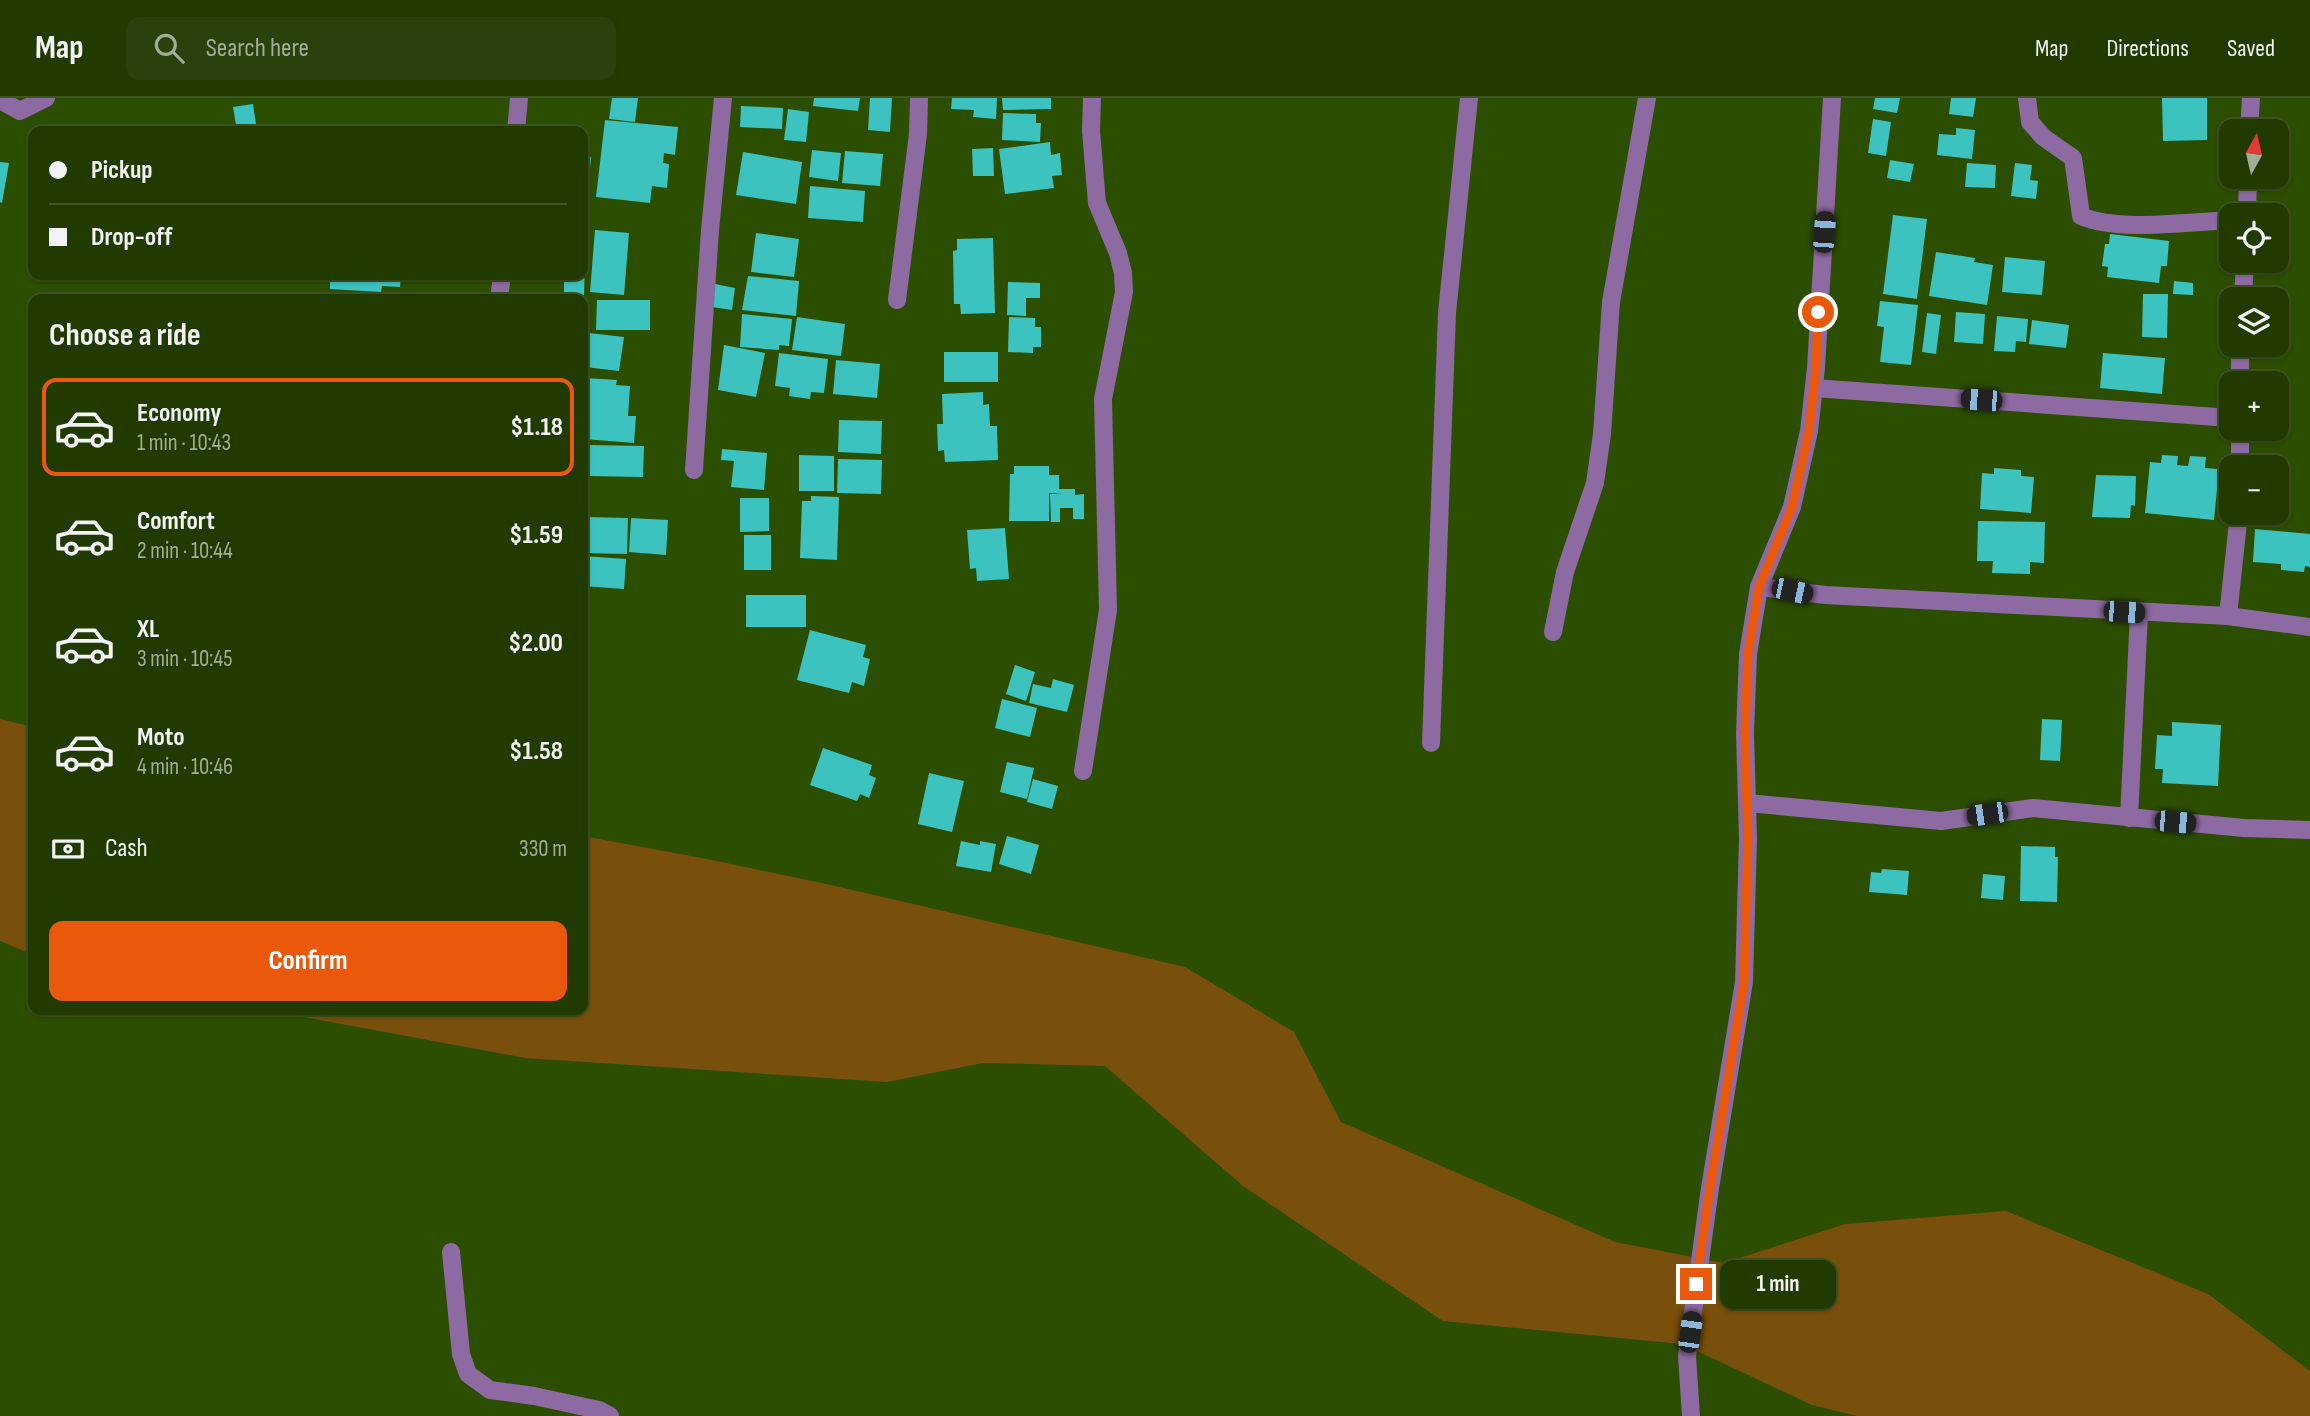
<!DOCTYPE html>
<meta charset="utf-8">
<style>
:root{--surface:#213a00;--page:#29410a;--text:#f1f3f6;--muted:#a2ad99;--line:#3e5422;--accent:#ea580c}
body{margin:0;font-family:"Sofia Sans Condensed",sans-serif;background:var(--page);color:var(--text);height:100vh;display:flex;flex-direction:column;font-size:26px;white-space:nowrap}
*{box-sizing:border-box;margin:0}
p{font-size:23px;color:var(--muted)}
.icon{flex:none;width:38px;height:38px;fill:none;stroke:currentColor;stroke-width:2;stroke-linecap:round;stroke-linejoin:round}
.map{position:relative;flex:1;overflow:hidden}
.sheet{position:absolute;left:28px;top:196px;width:560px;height:721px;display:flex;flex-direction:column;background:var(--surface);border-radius:14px;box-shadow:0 2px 5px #0004,0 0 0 2px var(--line)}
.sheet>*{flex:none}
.top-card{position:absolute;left:28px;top:28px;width:560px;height:154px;border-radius:14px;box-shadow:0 2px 5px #0004,0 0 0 2px var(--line);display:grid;align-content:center;height:154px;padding:0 21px;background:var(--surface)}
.needle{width:46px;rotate:8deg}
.tools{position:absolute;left:2219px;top:21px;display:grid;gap:14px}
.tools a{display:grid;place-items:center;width:70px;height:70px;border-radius:14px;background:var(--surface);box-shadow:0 2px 5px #0004,0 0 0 2px var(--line);font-size:35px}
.end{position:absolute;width:32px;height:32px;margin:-16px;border:9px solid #ea580c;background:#fff;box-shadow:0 0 0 4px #fff}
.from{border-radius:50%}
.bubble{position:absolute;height:49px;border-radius:14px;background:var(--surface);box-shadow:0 2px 5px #0004,0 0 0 2px var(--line);font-size:23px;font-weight:700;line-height:49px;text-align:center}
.car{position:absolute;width:21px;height:42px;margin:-21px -10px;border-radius:9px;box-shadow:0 0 5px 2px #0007;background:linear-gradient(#222 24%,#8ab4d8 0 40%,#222 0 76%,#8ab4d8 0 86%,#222 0)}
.top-card b{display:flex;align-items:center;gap:24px;height:66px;font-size:26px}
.top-card b+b{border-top:2px solid var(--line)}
.top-card i{width:18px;height:18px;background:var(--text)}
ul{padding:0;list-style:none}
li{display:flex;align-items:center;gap:21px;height:98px;margin:0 14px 10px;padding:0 7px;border:4px solid transparent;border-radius:14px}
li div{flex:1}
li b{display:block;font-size:26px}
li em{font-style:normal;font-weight:700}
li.active{border-color:var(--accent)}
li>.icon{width:63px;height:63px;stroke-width:1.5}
h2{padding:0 21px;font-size:32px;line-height:84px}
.pay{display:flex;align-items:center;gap:18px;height:77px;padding:0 21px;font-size:26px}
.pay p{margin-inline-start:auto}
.cta{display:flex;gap:14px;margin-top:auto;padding:14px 21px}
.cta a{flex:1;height:80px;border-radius:14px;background:var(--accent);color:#fff;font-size:28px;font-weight:700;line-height:80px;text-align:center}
header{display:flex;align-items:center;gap:42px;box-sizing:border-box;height:98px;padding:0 35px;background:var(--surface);border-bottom:2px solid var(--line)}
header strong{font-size:33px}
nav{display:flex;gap:38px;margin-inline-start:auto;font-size:24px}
.search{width:490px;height:63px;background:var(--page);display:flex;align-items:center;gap:18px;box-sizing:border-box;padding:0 24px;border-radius:14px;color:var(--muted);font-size:26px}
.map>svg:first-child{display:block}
.green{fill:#784f0b}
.building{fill:#3cc3bf}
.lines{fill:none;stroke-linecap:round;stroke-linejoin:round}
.minor{stroke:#8d6aa1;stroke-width:18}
.route{stroke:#ea580c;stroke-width:9}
</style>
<header>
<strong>Map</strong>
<div class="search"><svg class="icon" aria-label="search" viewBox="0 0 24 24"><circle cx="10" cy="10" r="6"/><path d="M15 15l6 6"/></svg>Search here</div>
<nav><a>Map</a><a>Directions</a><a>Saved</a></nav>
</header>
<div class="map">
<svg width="2310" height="1318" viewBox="0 0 2310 1318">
<rect width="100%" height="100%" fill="#2c4e00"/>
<!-- green -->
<g class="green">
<path d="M0 621 33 629V857L0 843Z"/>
<path d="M583 738 707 761 831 787 1185 869 1294 934 1341 1024 1615 1144 1724 1165 1845 1126 2006 1113 2208 1196 2310 1273V1318H1857L1812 1307 1682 1246 1443 1223 1243 1088 1105 968 983 965 887 984 525 960 266 912H583Z"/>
</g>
<!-- building -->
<g class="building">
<path d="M612 0H638L635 24 609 21Z"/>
<path d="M814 0H860L858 13 813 8Z"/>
<path d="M870 0H892L890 34 868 32Z"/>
<path d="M952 0H997L996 21 973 19 974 12 951 11Z"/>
<path d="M1002 0H1051V11L1003 12Z"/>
<path d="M1875 0H1900L1897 15 1873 11Z"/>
<path d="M1951 0H1976L1973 19 1949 16Z"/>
<path d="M2162 0H2207V42L2163 43Z"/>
<path d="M253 6 257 33H237L233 9Z"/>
<path d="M741 8 783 10 782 31 740 29Z"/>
<path d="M788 11 809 14 806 44 784 42Z"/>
<path d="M1003 15 1036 16V25H1041L1040 44 1002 42Z"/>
<path d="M1873 21 1891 24 1886 58 1868 55Z"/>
<path d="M605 22 678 29 675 57 664 55 663 65 669 66 667 90 652 88 650 105 596 99Z"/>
<path d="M1956 30 1975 32 1972 61 1937 57 1939 36 1956 37Z"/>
<path d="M1050 44 1051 57 1060 55 1062 77 1052 78 1054 90 1005 96 999 51Z"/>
<path d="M993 50 994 78H973L972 51Z"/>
<path d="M812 52 841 55 838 83 809 79Z"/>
<path d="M845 53 883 56 880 88 842 85Z"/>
<path d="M743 54 802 64 796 106 736 97Z"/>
<path d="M583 59H591L585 128H583Z"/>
<path d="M1890 62 1914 66 1910 84 1887 80Z"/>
<path d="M0 64 9 65 2 105 0 104Z"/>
<path d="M1967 65 1996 67 1995 90 1965 89Z"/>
<path d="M2015 65 2032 67 2030 82 2038 83 2036 101 2011 98Z"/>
<path d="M810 88 865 93 863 124 808 120Z"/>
<path d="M1893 117 1927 121 1917 201 1883 196Z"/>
<path d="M583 131 586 132 584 197 564 196V177H583Z"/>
<path d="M595 132 629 135 624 197 590 194Z"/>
<path d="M756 135 799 141 794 179 751 174Z"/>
<path d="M2110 136 2169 143 2167 168H2161L2159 185 2107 179 2108 169 2102 168 2105 146H2109Z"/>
<path d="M993 140 995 215 961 216 960 206H954L953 153 957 152V141Z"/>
<path d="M1936 154 1975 160 1974 164 1993 167 1987 207 1929 198Z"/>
<path d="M2005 159 2045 163 2042 197 2002 194Z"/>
<path d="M330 177H401L400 189 382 188 381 194 330 191Z"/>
<path d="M748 178 799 183 796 218 742 212Z"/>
<path d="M2174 183 2193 185V197L2173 196Z"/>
<path d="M1008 184 1040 185V200H1026V218L1007 217Z"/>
<path d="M715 186 735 190 732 212 712 209Z"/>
<path d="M2143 196H2168L2167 240 2142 239Z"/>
<path d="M597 202H650V232H596Z"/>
<path d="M1880 203 1918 207 1911 267 1880 264 1884 229 1877 228Z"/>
<path d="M1956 214 1985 216 1983 246 1954 244Z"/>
<path d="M1927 215 1941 217 1936 256 1922 254Z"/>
<path d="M742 216 792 221 789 248 779 247V252L740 249Z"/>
<path d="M1997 218 2028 221 2026 244 2016 243 2015 254 1994 253Z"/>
<path d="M797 219 845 226 841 258 792 252Z"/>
<path d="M1009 219 1035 220V229H1041V249H1033V255L1008 254Z"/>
<path d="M2032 222 2069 227 2066 250 2029 246Z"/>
<path d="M589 235 624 239 619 273 585 269Z"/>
<path d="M724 247 765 255 756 299 718 292Z"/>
<rect x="944" y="254" width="54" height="30"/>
<path d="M779 255 828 261 824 295 811 294 810 301 789 298 790 290 775 288Z"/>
<path d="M2103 255 2165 260 2162 296 2100 290Z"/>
<path d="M836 262 880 266 877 300 833 296Z"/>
<path d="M585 280 617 282 616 287 630 288 628 318H636L634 345 584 341 587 298H584Z"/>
<path d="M983 294V307L989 306 990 328H997L998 362 945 364 944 352 938 353 937 326H943L942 296Z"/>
<path d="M839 322 882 323 881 356 838 354Z"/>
<path d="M588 347 644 348 643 379 588 378Z"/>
<path d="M722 351 767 355 764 392 731 389 734 363 721 362Z"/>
<path d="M799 357 834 358V393H799Z"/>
<path d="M2162 357 2178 358 2177 367 2188 368 2190 358 2206 359 2205 370 2219 371 2214 422 2145 415 2150 364 2161 365Z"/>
<path d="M838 361 882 362 881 396 837 395Z"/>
<path d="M1014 368H1049V377H1059V391H1075V397L1084 396V421H1073V410H1060V424H1051L1050 396 1063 395H1049V423H1009L1010 376H1014Z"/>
<path d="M1994 370 2021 372V378L2034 379 2031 415 1980 411 1982 375 1994 376Z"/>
<path d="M2096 377 2136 378 2135 408 2131 407 2130 420 2092 419Z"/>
<path d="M811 398 839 399 837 462 800 460 802 403H811Z"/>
<path d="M740 400H769V433L740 434Z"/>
<path d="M585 419 628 420 627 456 584 455Z"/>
<path d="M631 420 668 422 666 457 629 454Z"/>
<path d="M1978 423 2045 424 2044 465 2030 464V476L1992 475 1993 463H1977Z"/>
<path d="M1005 430 1009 481 977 483 976 470 970 471 967 432Z"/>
<path d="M2255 431 2310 436V469L2305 468 2304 474 2281 472V466L2253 464Z"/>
<rect x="744" y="437" width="27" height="35"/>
<path d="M583 458 626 461 624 491 583 488Z"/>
<rect x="746" y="497" width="60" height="32"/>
<path d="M810 532 866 547 863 559 870 561 864 588 852 584 849 595 797 582Z"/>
<path d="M1015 567 1035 574 1026 603 1006 596Z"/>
<path d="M1053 581 1074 587 1067 614 1029 605 1033 586 1051 590Z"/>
<path d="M1002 601 1037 610 1030 639 995 630Z"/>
<path d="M2042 621 2062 622 2060 663 2040 662Z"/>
<path d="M2172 624 2221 627 2218 688 2162 685 2163 671H2155L2157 637 2172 638Z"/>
<path d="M823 650 872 667 869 677 876 680 869 700 860 696 857 703 810 687Z"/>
<path d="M1007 664 1034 670 1027 701 1000 694Z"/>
<path d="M929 675 964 683 952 734 918 726Z"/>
<path d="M1033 681 1058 688 1052 711 1027 704Z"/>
<path d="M1007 738 1039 747 1031 776 999 766Z"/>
<path d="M961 743 980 747V743L996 746 991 774 956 768Z"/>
<path d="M2021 748 2055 749V759H2058L2057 804 2020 803Z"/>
<path d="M1882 771 1909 773 1907 797 1869 794 1871 774 1881 775Z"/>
<path d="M1983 776 2005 778 2003 802 1981 800Z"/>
</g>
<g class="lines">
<!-- minor -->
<g class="minor">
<path d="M2027 0 2030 24 2043 39 2073 60 2081 118C2117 134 2190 124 2231 122"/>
<path d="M0 2 20 13 46 0"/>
<path d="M516 33 519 0"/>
<path d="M2249 33 2251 0"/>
<path d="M2247 117 2248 79"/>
<path d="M499 201 502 177"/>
<path d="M2243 201 2245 163"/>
<path d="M897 202 918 36 919 0"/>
<path d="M2240 285V247"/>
<path d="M1814 290 2231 320"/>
<path d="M2240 369V331"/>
<path d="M694 372 710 132 723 0"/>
<path d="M1759 489 1826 497 2228 518 2239 415"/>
<path d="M2228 518 2310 529"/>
<path d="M1553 534 1565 474 1595 385 1602 336 1611 204 1647 0"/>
<path d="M1431 645 1447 215 1469 0"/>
<path d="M1083 673 1108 512 1103 301 1124 194 1123 175 1118 155 1097 105 1091 33 1092 0"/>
<path d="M1747 705 1941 723 2033 710 2244 730 2310 732"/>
<path d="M2129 720 2139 515"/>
<path d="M451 1154 461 1256 468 1276 490 1292 534 1298 599 1312 610 1318"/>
<path d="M1691 1318 1687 1258 1710 1090 1744 884 1748 741 1745 635 1748 556 1759 489 1792 409 1809 333 1816 270 1832 0"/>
</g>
</g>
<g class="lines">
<!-- route -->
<path class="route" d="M1696 1186 1710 1090 1744 884 1748 741 1745 635 1748 556 1759 489 1792 409 1809 333 1816 270 1818 214"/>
</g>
</svg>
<div class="tools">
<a><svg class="needle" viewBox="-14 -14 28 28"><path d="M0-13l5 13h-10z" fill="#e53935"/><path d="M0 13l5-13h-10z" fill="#a2ad99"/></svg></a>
<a><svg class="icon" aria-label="locate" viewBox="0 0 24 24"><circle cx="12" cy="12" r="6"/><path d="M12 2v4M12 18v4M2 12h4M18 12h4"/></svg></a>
<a><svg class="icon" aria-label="layers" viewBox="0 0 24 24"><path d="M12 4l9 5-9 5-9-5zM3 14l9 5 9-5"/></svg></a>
<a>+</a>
<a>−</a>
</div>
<i class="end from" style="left:1818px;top:214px"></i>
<i class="end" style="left:1696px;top:1186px"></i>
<div class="bubble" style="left:1720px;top:1162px;width:116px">1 min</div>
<i class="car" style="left:1824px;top:134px;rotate:4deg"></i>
<i class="car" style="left:1981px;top:302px;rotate:274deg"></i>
<i class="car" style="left:1792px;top:493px;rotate:102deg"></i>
<i class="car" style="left:2124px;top:514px;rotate:94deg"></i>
<i class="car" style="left:1987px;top:716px;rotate:262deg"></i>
<i class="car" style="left:2175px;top:724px;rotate:95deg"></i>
<i class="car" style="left:1690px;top:1234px;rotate:8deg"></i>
<div class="top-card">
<b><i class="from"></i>Pickup</b>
<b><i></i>Drop-off</b>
</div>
<section class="sheet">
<h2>Choose a ride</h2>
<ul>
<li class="active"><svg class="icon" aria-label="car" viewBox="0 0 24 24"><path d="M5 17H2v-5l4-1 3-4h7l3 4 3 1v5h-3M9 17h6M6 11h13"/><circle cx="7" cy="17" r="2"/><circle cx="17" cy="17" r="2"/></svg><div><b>Economy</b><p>1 min · 10:43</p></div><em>$1.18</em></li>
<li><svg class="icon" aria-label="car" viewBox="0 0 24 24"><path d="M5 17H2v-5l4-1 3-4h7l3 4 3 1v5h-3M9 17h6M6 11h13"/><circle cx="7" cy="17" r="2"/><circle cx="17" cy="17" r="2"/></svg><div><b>Comfort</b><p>2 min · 10:44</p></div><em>$1.59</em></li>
<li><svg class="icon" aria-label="car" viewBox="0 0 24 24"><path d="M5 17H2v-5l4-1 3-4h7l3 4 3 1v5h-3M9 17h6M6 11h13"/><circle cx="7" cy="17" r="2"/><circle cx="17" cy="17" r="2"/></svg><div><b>XL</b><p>3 min · 10:45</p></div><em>$2.00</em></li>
<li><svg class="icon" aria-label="car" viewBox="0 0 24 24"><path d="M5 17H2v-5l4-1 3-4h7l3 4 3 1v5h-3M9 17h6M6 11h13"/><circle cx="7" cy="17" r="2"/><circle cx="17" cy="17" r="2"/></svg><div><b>Moto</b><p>4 min · 10:46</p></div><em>$1.58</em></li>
</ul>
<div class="pay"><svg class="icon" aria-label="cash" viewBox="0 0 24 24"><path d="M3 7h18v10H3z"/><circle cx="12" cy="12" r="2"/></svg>Cash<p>330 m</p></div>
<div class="cta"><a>Confirm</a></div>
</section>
</div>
